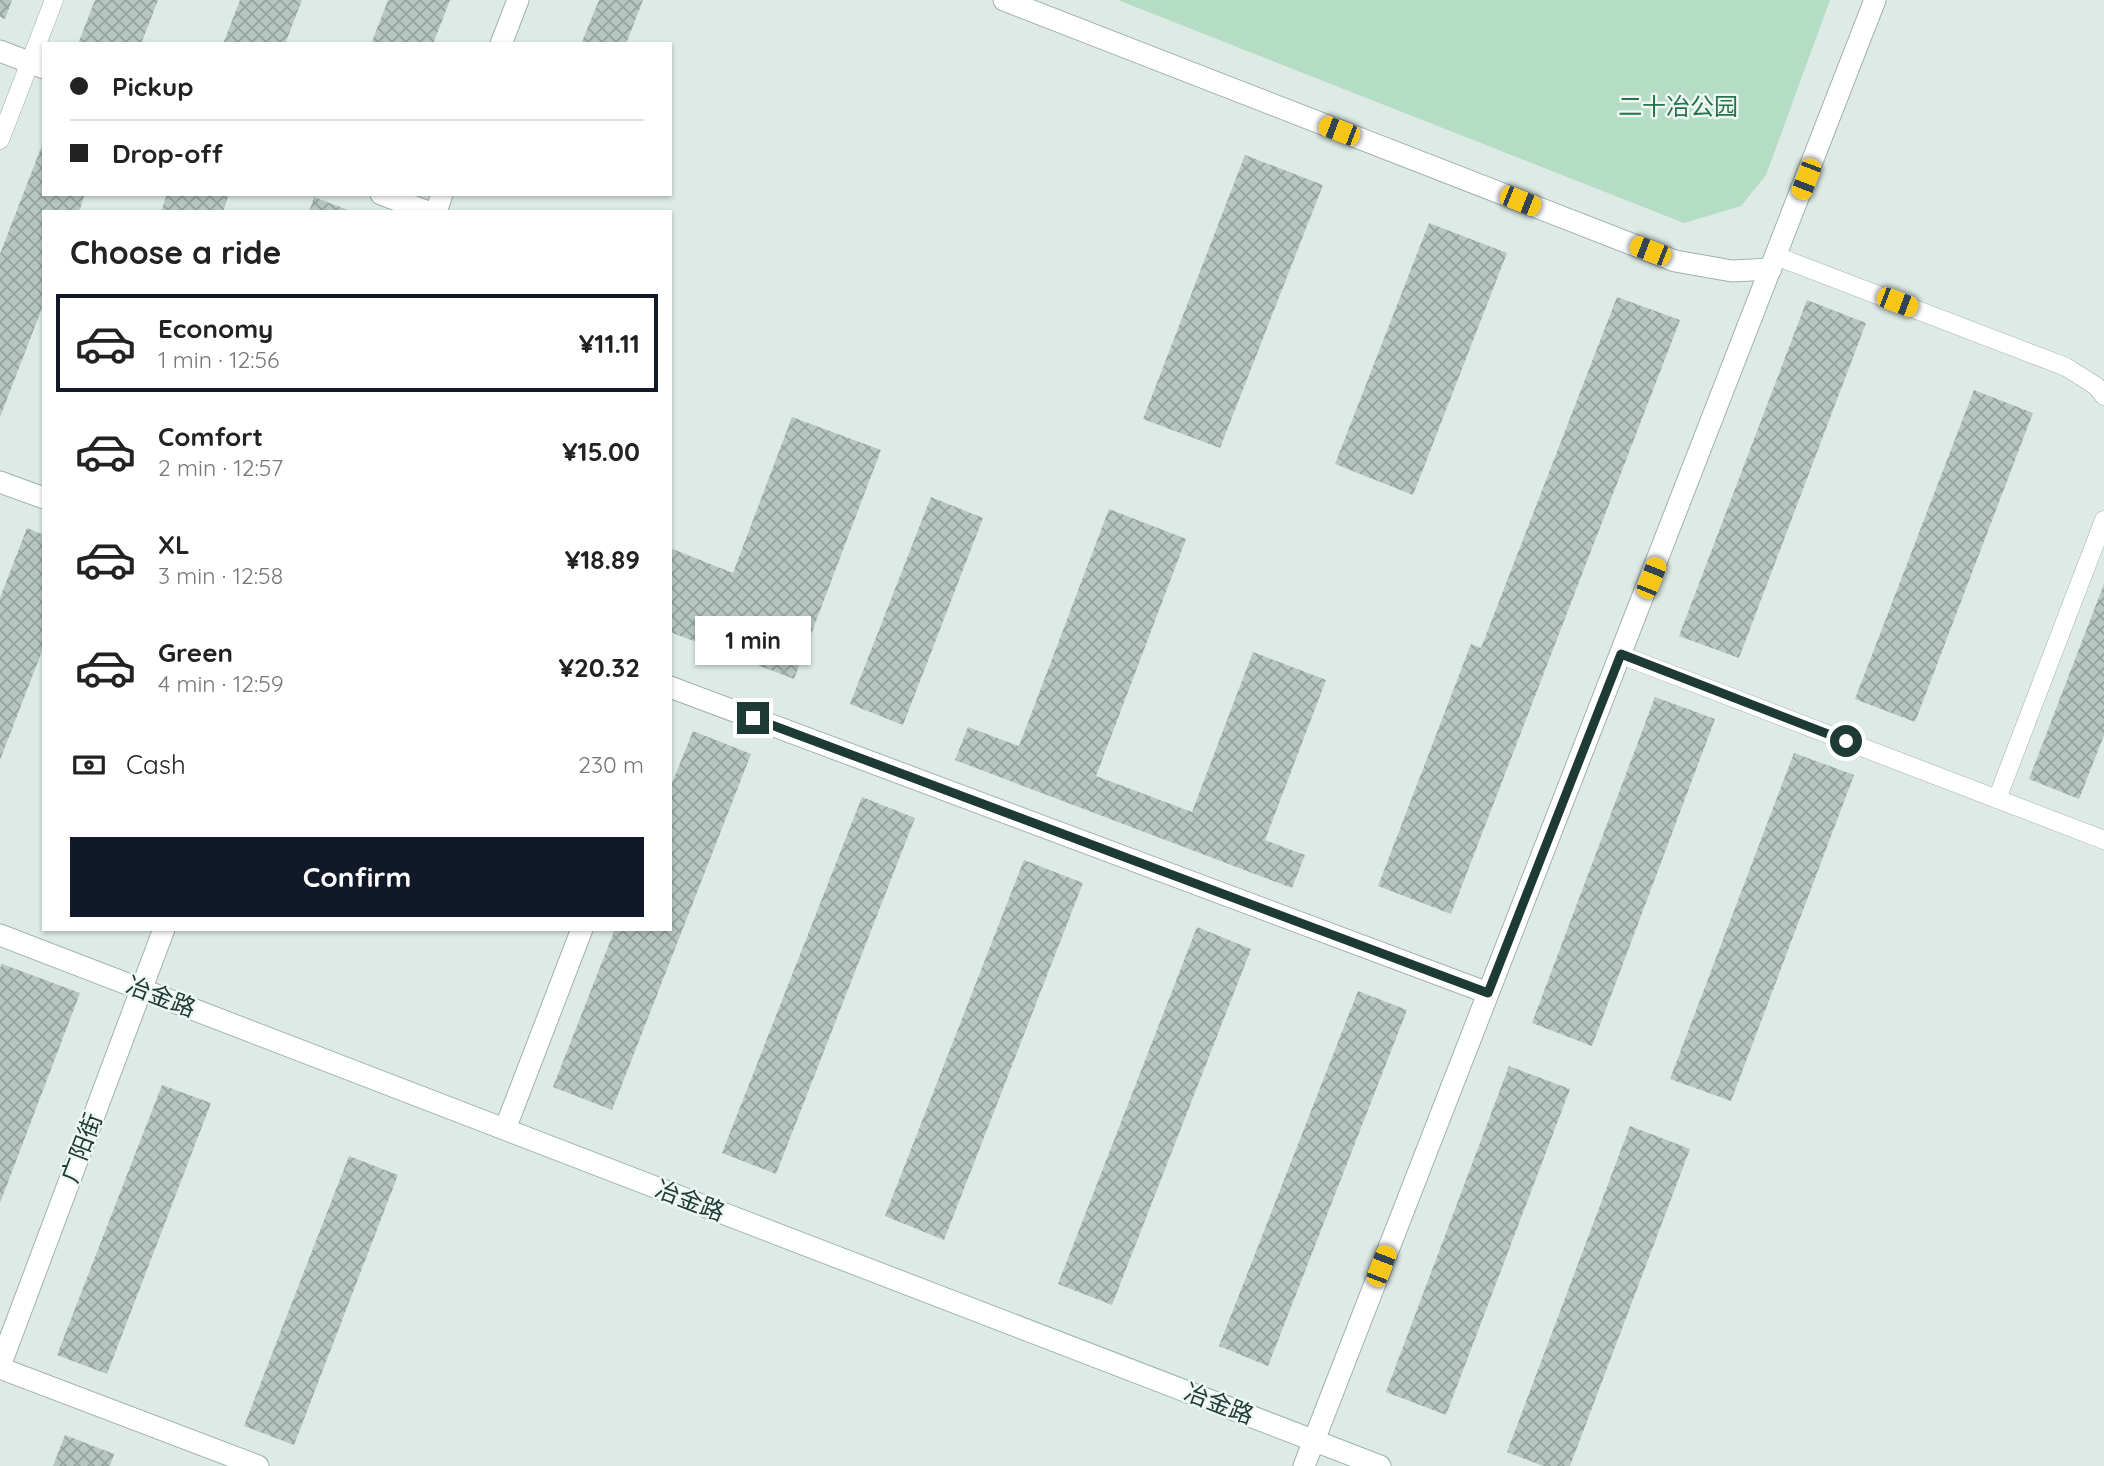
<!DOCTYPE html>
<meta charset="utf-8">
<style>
:root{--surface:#fff;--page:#f6f6f6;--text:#222;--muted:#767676;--line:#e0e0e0;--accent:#111827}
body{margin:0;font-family:Quicksand,"Noto Sans SC",sans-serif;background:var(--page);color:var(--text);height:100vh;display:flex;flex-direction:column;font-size:26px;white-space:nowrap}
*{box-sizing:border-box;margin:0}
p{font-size:23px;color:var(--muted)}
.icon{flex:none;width:38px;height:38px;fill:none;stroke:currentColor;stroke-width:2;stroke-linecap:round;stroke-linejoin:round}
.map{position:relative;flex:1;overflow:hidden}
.panel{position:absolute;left:42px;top:210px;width:630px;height:721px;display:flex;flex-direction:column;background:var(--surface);border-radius:0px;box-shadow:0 2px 5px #0004}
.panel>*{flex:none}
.hud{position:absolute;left:42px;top:42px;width:630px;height:154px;border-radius:0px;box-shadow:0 2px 5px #0004;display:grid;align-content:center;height:154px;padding:0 28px;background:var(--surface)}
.end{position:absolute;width:32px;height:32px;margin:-16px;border:9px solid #1e3a35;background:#fff;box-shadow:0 0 0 4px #fff}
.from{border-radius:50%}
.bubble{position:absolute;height:49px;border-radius:0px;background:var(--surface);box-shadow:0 2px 5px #0004;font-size:23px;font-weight:800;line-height:49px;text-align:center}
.car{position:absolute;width:21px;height:42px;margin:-21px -10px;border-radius:9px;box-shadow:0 0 5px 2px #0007;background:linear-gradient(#f5c518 24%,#345 0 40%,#f5c518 0 76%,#345 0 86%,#f5c518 0)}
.hud b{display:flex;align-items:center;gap:24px;height:66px;font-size:26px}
.hud b+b{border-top:2px solid var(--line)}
.hud i{width:18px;height:18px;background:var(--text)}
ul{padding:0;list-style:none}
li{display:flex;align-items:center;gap:21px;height:98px;margin:0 14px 10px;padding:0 14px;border:4px solid transparent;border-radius:0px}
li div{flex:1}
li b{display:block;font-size:26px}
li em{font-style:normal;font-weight:800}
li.selected{border-color:var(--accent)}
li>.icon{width:63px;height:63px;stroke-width:1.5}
h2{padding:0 28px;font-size:32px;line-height:84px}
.pay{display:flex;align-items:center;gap:18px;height:77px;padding:0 28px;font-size:26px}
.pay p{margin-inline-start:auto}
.button{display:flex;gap:14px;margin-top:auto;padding:14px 28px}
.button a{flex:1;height:80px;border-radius:0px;background:var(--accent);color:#fff;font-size:28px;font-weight:800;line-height:80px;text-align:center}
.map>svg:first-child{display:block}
.green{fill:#b5dcc4}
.building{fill:url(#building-cross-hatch)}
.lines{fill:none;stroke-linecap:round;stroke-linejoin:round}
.lane-casing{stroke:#a0b2ad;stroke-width:19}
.street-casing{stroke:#a0b2ad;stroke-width:23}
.secondary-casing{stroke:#9cb6af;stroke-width:23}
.lane{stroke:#fff;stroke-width:18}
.street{stroke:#fff;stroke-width:21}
.secondary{stroke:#fff;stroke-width:21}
.route{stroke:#1e3a35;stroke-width:9}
.labels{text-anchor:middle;stroke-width:5;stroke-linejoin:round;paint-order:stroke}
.park-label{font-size:24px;fill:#28724c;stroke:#eef7f3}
.street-label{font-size:24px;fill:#1e3a35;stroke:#eef7f3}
</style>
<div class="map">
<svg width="2104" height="1466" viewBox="0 0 2104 1466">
<defs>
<pattern id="building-cross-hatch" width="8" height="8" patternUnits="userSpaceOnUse" patternTransform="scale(1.75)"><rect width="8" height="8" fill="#b6c7c2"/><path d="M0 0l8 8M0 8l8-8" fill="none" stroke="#93a39e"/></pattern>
</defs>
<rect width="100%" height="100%" fill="#ddeae6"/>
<!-- green -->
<path class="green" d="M1118 0H1830L1766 175 1741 206 1684 223Z"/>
<!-- building -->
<g class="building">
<path d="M0 0H12L5 19 0 17Z"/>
<path d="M95 0H158L141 44H78Z"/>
<path d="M240 0H302L285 44H223Z"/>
<path d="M388 0H450L433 44H371Z"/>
<path d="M599 0H643L626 44H581Z"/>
<path d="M44 140V194H85L79 212H44V303L0 417V254Z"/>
<path d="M1245 155 1323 185 1220 448 1143 419Z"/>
<path d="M167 194H229L223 212H161Z"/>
<path d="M314 197 353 212H309Z"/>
<path d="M1429 223 1507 253 1413 495 1335 464Z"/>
<path d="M1617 297 1680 320 1451 914 1378 886 1471 644 1481 648Z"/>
<path d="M1807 300 1866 323 1739 658 1679 636Z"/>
<path d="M1974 390 2033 413 1915 722 1855 699Z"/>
<path d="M792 417 881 450 794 679 670 632V548L733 573Z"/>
<path d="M931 497 983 518 903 725 850 704Z"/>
<path d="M1109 509 1186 539 1096 776 1192 812 1253 652 1326 680 1265 840 1305 855 1292 888 955 760 968 727 1019 746Z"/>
<path d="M27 528 44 535V646L0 760V598Z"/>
<path d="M2104 584V735L2079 799 2029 779Z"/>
<path d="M1655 697 1715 719 1592 1046 1532 1023Z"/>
<path d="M693 731 751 754 612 1110 553 1087 615 929H670V788Z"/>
<path d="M1794 753 1854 775 1731 1101 1670 1079Z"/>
<path d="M862 797 915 818 776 1174 722 1153Z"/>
<path d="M1024 860 1083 883 944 1240 885 1216Z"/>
<path d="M1197 927 1251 949 1112 1305 1058 1284Z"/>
<path d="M2 964 80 993 0 1203V968Z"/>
<path d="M1358 991 1407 1010 1268 1366 1219 1346Z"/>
<path d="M1509 1066 1570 1089 1446 1415 1386 1392Z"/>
<path d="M162 1085 211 1103 107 1374 57 1355Z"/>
<path d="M1630 1126 1690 1149 1570 1466H1543L1507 1452Z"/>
<path d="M349 1156 398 1175 294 1445 244 1426Z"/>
<path d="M65 1435 114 1454 110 1466H53Z"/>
</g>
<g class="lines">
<defs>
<g id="lane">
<path d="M0 140 54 0"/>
<path d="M1776 256 2066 367 2096 386 2104 396"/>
<path d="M1621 655 2104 840"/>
<path d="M1997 799 2104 520"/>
</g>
<g id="street">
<path d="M1004 0 1675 261 1732 271 1771 269"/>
<path d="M501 44 518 0"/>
<path d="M0 51 44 68"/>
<path d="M381 194 428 212"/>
<path d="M436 212 442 194"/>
<path d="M0 482 44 498"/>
<path d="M670 687 1488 993"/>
<path d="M505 1129 582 929"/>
<path d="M0 1366 164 929"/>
<path d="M0 1368 258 1466"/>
<path d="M1304 1466 1875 0"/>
</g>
<path id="secondary" d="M0 935 1380 1466"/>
</defs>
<!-- lane casing -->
<use href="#lane" class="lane-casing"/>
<!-- street casing -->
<use href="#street" class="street-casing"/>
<!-- secondary casing -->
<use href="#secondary" class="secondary-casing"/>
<!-- lane -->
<use href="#lane" class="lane"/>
<!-- street -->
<use href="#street" class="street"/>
<!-- secondary -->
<use href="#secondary" class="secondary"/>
</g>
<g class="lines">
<!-- route -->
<path class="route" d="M753 718 1488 993 1621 654 1846 741"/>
</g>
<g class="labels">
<!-- park labels -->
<g class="park-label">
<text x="1678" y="115">二十冶公园</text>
</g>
<!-- street labels -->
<g class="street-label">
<text transform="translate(161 997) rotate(21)" y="8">冶金路</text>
<text transform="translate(82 1148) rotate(-69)" y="8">广阳街</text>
<text transform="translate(690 1201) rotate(21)" y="8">冶金路</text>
<text transform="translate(1219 1404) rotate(21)" y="8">冶金路</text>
</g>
</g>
</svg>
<i class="end from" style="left:1846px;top:741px"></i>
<i class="end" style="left:753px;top:718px"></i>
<div class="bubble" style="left:695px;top:616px;width:116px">1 min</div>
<i class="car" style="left:1339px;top:131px;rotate:291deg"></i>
<i class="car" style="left:1806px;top:179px;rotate:201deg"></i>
<i class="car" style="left:1520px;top:201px;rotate:112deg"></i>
<i class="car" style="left:1650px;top:251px;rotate:291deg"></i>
<i class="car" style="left:1897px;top:302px;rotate:111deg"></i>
<i class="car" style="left:1651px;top:578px;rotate:22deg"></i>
<i class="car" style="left:1381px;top:1266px;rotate:21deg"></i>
<div class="hud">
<b><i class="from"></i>Pickup</b>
<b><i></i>Drop-off</b>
</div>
<section class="panel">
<h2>Choose a ride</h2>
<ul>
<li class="selected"><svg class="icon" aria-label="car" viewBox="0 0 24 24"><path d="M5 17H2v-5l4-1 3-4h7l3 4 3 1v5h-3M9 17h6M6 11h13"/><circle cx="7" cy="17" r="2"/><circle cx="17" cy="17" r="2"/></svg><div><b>Economy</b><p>1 min · 12:56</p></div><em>¥11.11</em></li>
<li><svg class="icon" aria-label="car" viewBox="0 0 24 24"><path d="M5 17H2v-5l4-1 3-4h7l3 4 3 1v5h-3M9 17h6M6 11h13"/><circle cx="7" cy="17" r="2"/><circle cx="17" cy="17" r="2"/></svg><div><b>Comfort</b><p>2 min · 12:57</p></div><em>¥15.00</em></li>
<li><svg class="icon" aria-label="car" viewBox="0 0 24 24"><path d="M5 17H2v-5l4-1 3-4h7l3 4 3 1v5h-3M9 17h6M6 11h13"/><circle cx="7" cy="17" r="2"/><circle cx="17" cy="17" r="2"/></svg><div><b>XL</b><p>3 min · 12:58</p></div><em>¥18.89</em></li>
<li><svg class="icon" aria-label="car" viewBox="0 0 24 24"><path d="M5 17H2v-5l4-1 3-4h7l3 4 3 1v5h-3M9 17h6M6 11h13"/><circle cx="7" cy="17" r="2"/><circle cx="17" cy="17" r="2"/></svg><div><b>Green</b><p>4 min · 12:59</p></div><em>¥20.32</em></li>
</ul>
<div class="pay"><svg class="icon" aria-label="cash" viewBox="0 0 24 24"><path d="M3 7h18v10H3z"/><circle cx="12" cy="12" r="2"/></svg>Cash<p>230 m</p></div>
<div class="button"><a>Confirm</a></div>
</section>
</div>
